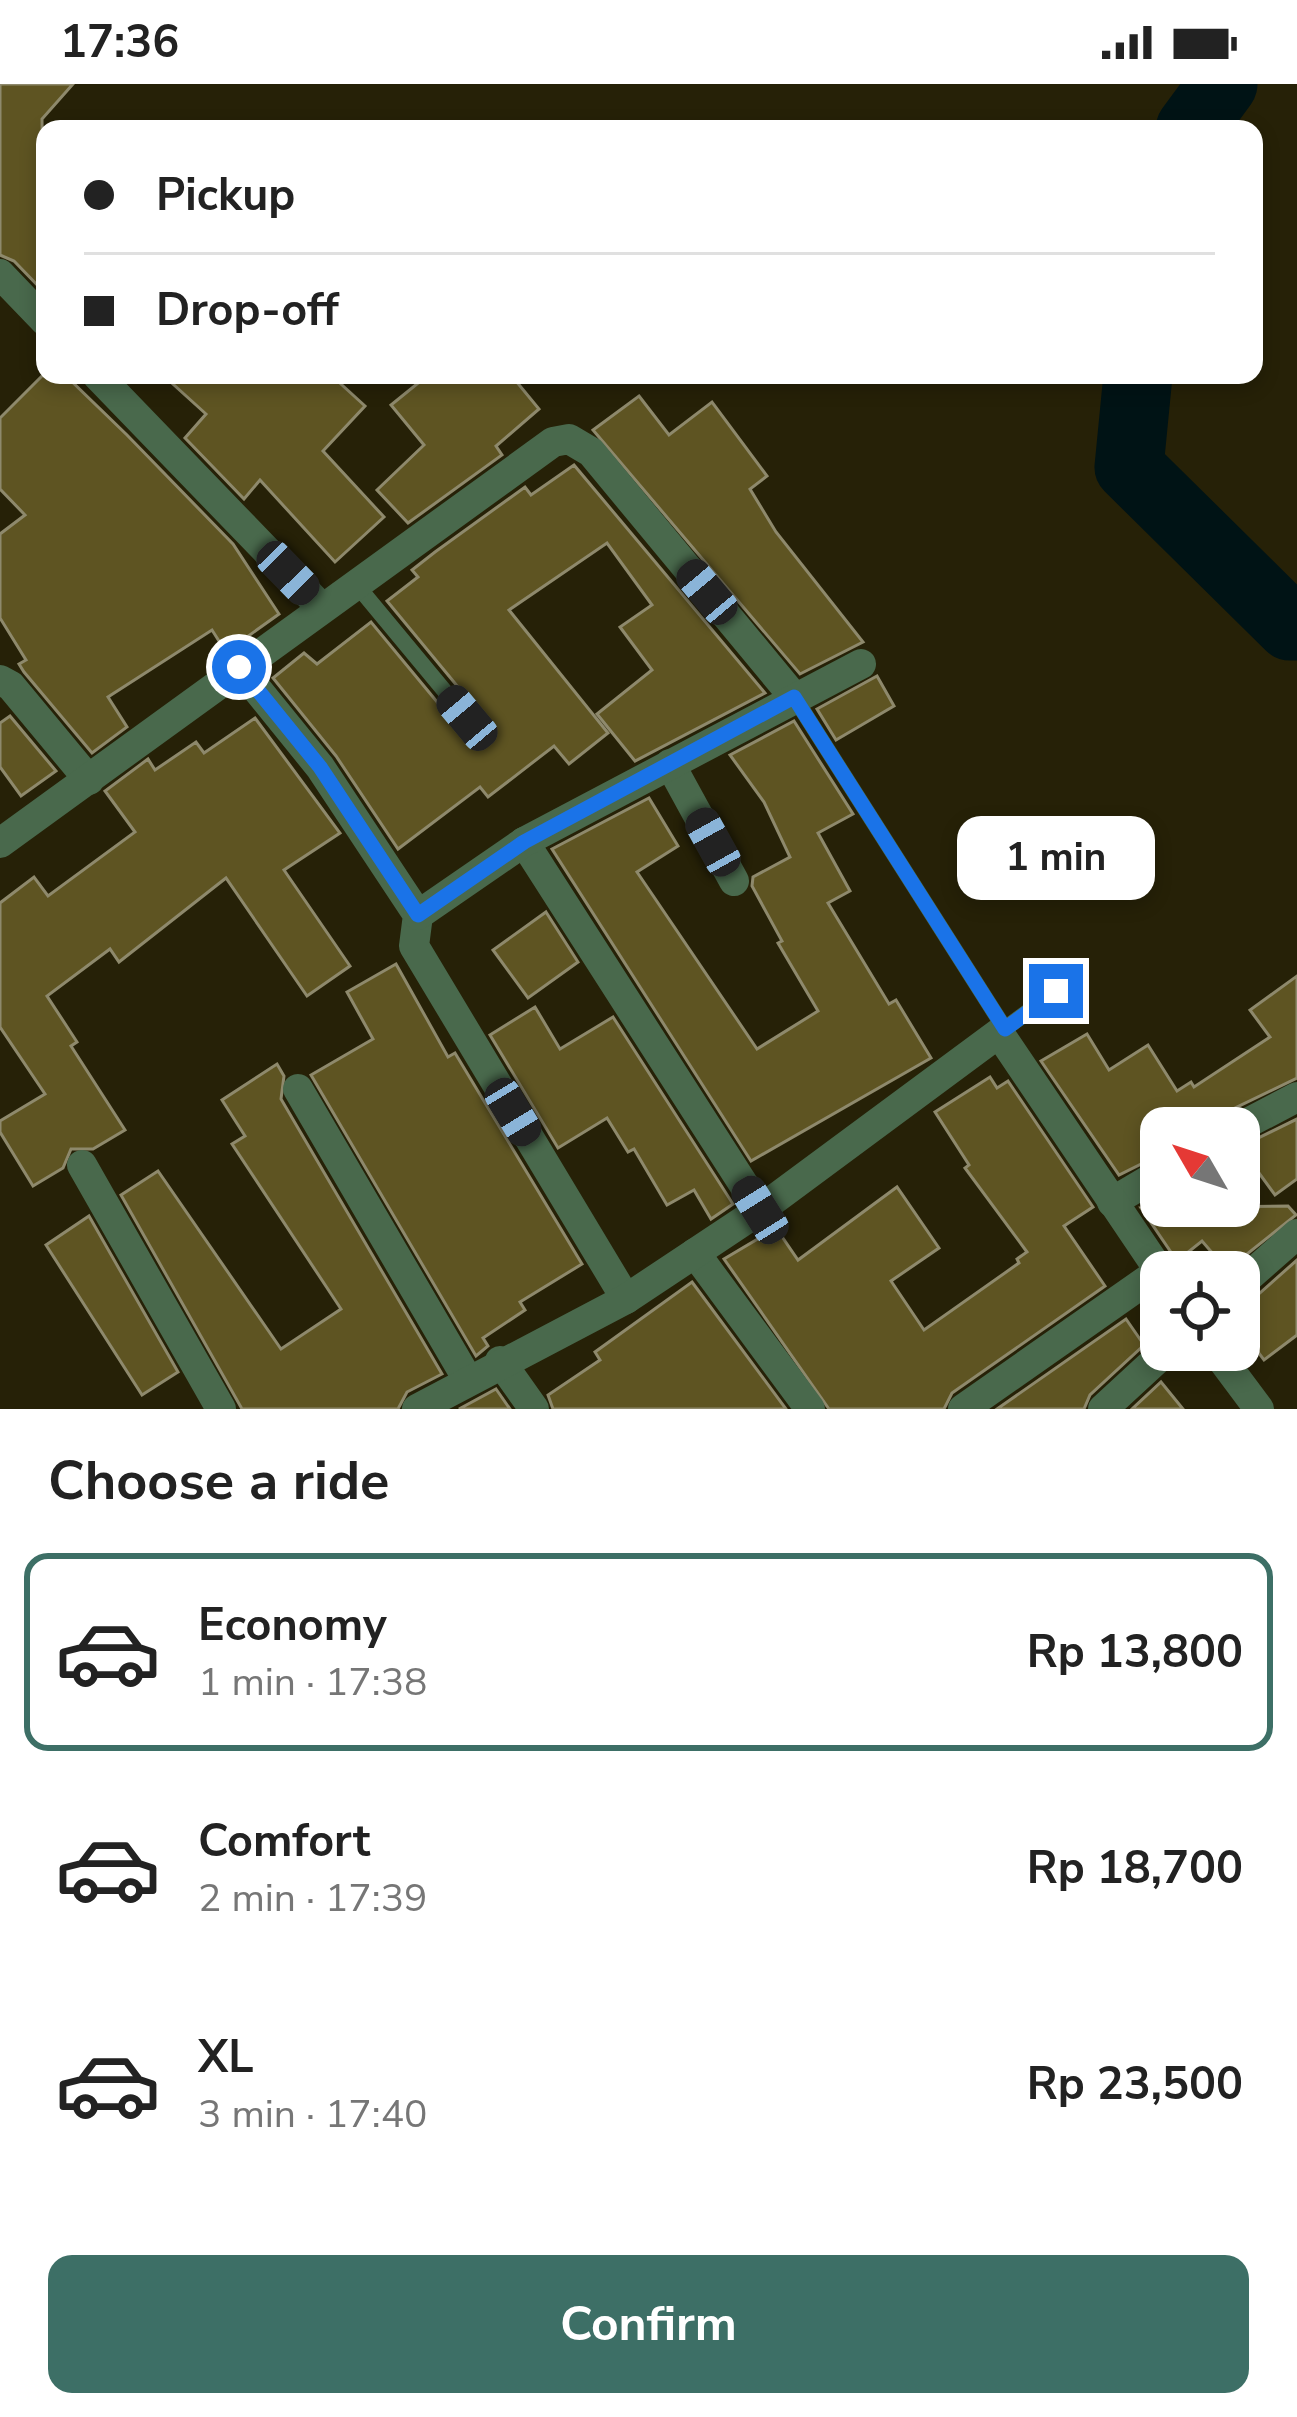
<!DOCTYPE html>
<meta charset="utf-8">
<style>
:root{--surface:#fff;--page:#f6f6f6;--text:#222;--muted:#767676;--line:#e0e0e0;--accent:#3d6f66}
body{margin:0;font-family:"Nunito Sans",sans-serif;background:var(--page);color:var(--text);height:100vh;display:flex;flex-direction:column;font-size:45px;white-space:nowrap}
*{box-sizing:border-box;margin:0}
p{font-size:39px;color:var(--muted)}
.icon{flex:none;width:66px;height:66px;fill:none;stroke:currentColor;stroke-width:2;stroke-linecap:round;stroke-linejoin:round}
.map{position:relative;height:1325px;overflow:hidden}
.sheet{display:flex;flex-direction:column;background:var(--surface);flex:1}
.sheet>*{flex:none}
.guide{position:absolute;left:36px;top:36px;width:1227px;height:264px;border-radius:24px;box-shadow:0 6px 18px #0003;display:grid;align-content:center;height:264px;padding:0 48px;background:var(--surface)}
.needle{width:78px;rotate:309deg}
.buttons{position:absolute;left:1140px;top:1023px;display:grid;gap:24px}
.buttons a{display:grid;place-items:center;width:120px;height:120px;border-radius:24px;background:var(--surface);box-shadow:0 6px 18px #0003;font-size:60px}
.end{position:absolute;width:54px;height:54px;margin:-27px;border:15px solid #1a73e8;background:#fff;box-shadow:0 0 0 6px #fff}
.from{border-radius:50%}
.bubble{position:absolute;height:84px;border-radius:24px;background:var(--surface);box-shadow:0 6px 18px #0003;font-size:39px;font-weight:700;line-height:84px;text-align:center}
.car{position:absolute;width:36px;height:72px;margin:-36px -18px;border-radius:15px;box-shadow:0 0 9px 3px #0007;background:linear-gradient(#222 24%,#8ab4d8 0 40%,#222 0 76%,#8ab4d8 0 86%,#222 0)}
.guide b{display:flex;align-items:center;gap:42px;height:114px;font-size:45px}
.guide b+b{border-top:3px solid var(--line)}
.guide i{width:30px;height:30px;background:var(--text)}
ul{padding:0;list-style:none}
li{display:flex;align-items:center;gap:36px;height:198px;margin:0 24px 18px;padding:0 24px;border:6px solid transparent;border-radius:24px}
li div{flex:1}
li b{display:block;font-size:45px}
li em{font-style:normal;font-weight:700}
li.on{border-color:var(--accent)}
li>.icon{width:108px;height:108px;stroke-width:1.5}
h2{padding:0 48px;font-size:54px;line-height:144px}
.primary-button{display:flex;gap:24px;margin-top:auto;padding:24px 48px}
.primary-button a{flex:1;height:138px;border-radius:24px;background:var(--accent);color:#fff;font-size:48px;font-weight:700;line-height:138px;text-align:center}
.status{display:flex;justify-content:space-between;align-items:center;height:84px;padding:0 60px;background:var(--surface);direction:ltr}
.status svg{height:33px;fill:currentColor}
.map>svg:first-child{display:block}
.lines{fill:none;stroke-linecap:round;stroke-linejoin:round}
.river{stroke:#001315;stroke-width:69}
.building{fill:#5e5422;stroke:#8e896c;stroke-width:3}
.lane{stroke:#49694c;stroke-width:16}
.street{stroke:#49694c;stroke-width:30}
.route{stroke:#1a73e8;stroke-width:15}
</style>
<div class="status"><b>17:36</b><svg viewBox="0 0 49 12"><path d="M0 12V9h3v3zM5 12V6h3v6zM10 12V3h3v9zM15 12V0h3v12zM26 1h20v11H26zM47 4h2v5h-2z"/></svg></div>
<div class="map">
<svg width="1297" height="1325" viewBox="0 0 1297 1325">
<rect width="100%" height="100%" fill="#262107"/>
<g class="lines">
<!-- river -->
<g class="river">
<path d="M1190 45 1223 0"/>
<path d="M1138 291 1129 383 1290 542H1297"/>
</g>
</g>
<!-- building -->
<g class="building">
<path d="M0 0H73L42 35 44 208 14 177 0 171Z"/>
<path d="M43 291H65L127 351 233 460 279 530 226 568 212 546 108 613 127 643 92 669 24 588 19 580 26 576 0 534V450L25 431 0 405V334Z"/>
<path d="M163 291H331L365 322 323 367 384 433 335 478 260 396 244 415 185 354 206 330Z"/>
<path d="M428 291H511L539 325 496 362 502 371 408 439 377 406 424 361 391 321Z"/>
<path d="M639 312 669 351 712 318 767 392 750 405 776 448 863 558 800 590 593 346Z"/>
<path d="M574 381 765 609 635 677 597 630 652 586 620 543 652 521 607 459 509 526 608 649 569 680 554 662 488 713 480 703 398 765 336 672 273 594 304 569 317 580 371 538 457 642 474 644 477 626 387 517 418 493 412 486 435 468 525 403 531 411Z"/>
<path d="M877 592 894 622 836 656 817 625Z"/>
<path d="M10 632 56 687 21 712 0 683V639Z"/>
<path d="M255 634 340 749 284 786 350 882 307 912 226 794 119 878 110 865 47 912 77 958 71 962 125 1046 93 1065H71L63 1084 33 1102 0 1048V1037L45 1010 0 943V819L34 793 48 812 135 748 105 707 148 675 155 686 196 658 204 669Z"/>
<path d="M794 637 853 730 818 749 850 807 828 819 889 920 896 916 931 974 751 1077 552 765 649 714 678 762 637 788 757 965 818 927 778 859 782 857 752 802 753 793 790 773 764 718 730 671Z"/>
<path d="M546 828 578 878 528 914 493 866Z"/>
<path d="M396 880 448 973 455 969 582 1180 520 1218 525 1226 483 1254 488 1262 476 1272 311 991 373 955 347 908Z"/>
<path d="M1297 892V994L1229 1027 1219 1044H1161V1070L1119 1091 1041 977 1087 950 1109 986 1148 961 1177 1007 1191 998 1194 1003 1270 953 1250 926Z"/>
<path d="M535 923 560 965 613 933 733 1120 711 1135 694 1106 667 1121 634 1065 628 1068 607 1034 558 1064 490 951Z"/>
<path d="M277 980 284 992 281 1015 442 1290 407 1308 398 1325H242L121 1111 158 1087 281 1265 341 1225 232 1060 245 1052 222 1016Z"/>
<path d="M990 993 997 1004 1008 997 1093 1123 1064 1142 1105 1202 952 1309 944 1325H829L724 1175 776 1144 798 1176 897 1103 939 1164 891 1197 924 1246 1019 1179 1017 1175 1027 1168 965 1084 969 1081 935 1028Z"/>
<path d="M1297 1035V1095L1275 1111 1240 1063Z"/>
<path d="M1288 1122 1296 1131 1227 1186 1202 1157 1177 1177 1141 1124Z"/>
<path d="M89 1132 178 1288 142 1311 46 1161Z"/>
<path d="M1297 1176V1251L1264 1276 1239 1243V1220L1252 1216Z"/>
<path d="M692 1198 786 1325H553L548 1311 600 1276 595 1268Z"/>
<path d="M1126 1235 1144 1261 1090 1311 1084 1325H997Z"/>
<path d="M1161 1298 1183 1325H1132Z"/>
<path d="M496 1305 510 1325H459Z"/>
</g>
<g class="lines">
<!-- lane -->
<g class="lane">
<path d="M355 499 467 634"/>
<path d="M794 613 1005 945"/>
<path d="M999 949 1056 907"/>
</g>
<!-- street -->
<g class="street">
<path d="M0 190 45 237"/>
<path d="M97 291 320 522"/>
<path d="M239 583 320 683 418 831 414 862 626 1215"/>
<path d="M0 596 11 602 89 696"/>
<path d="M670 680 734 797"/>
<path d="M524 758 760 1126"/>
<path d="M0 759 553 358 569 355 591 368 794 613"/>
<path d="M418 831 524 758 861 580"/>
<path d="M298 1005 468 1296"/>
<path d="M1238 1044 1297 1013"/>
<path d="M82 1081 221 1325"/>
<path d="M1112 1118 1161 1089"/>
<path d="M695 1169 810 1325"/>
<path d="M1239 1201 1297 1150"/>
<path d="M1215 1266 1259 1325"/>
<path d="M500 1277 534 1325"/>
<path d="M417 1325 626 1215 760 1126 999 949 1161 1189"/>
<path d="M963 1325 1160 1187"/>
<path d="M1103 1325 1167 1266"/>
</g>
</g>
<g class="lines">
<!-- route -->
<path class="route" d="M239 583 320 683 418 831 524 758 794 613 1005 945 1056 907"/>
</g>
</svg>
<div class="buttons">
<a><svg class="needle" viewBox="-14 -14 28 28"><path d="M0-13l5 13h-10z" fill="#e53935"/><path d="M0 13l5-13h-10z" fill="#767676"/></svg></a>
<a><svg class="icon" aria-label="locate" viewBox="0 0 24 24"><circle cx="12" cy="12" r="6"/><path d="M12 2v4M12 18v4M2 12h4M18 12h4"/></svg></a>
</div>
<i class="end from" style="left:239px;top:583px"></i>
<i class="end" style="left:1056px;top:907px"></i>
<div class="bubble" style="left:957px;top:732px;width:198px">1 min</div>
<i class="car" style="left:288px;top:489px;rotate:136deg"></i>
<i class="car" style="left:707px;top:508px;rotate:320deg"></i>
<i class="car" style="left:467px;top:634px;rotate:320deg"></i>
<i class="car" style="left:713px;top:758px;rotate:331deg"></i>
<i class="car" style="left:513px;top:1028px;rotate:149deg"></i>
<i class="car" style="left:760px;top:1126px;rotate:328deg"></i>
<div class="guide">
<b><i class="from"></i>Pickup</b>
<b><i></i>Drop-off</b>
</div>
</div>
<section class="sheet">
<h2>Choose a ride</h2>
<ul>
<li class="on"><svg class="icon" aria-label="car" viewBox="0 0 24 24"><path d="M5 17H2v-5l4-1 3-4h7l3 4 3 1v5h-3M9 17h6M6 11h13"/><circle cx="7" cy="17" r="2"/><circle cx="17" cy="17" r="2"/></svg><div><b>Economy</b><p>1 min · 17:38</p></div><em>Rp 13,800</em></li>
<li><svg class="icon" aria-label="car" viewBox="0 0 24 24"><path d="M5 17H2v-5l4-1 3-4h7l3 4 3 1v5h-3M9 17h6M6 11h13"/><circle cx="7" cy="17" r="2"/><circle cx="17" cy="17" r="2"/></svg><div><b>Comfort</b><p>2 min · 17:39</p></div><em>Rp 18,700</em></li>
<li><svg class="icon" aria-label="car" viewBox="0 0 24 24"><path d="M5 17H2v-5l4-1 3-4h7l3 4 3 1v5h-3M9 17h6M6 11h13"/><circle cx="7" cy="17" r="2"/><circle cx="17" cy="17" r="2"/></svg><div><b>XL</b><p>3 min · 17:40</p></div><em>Rp 23,500</em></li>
</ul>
<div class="primary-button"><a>Confirm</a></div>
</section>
